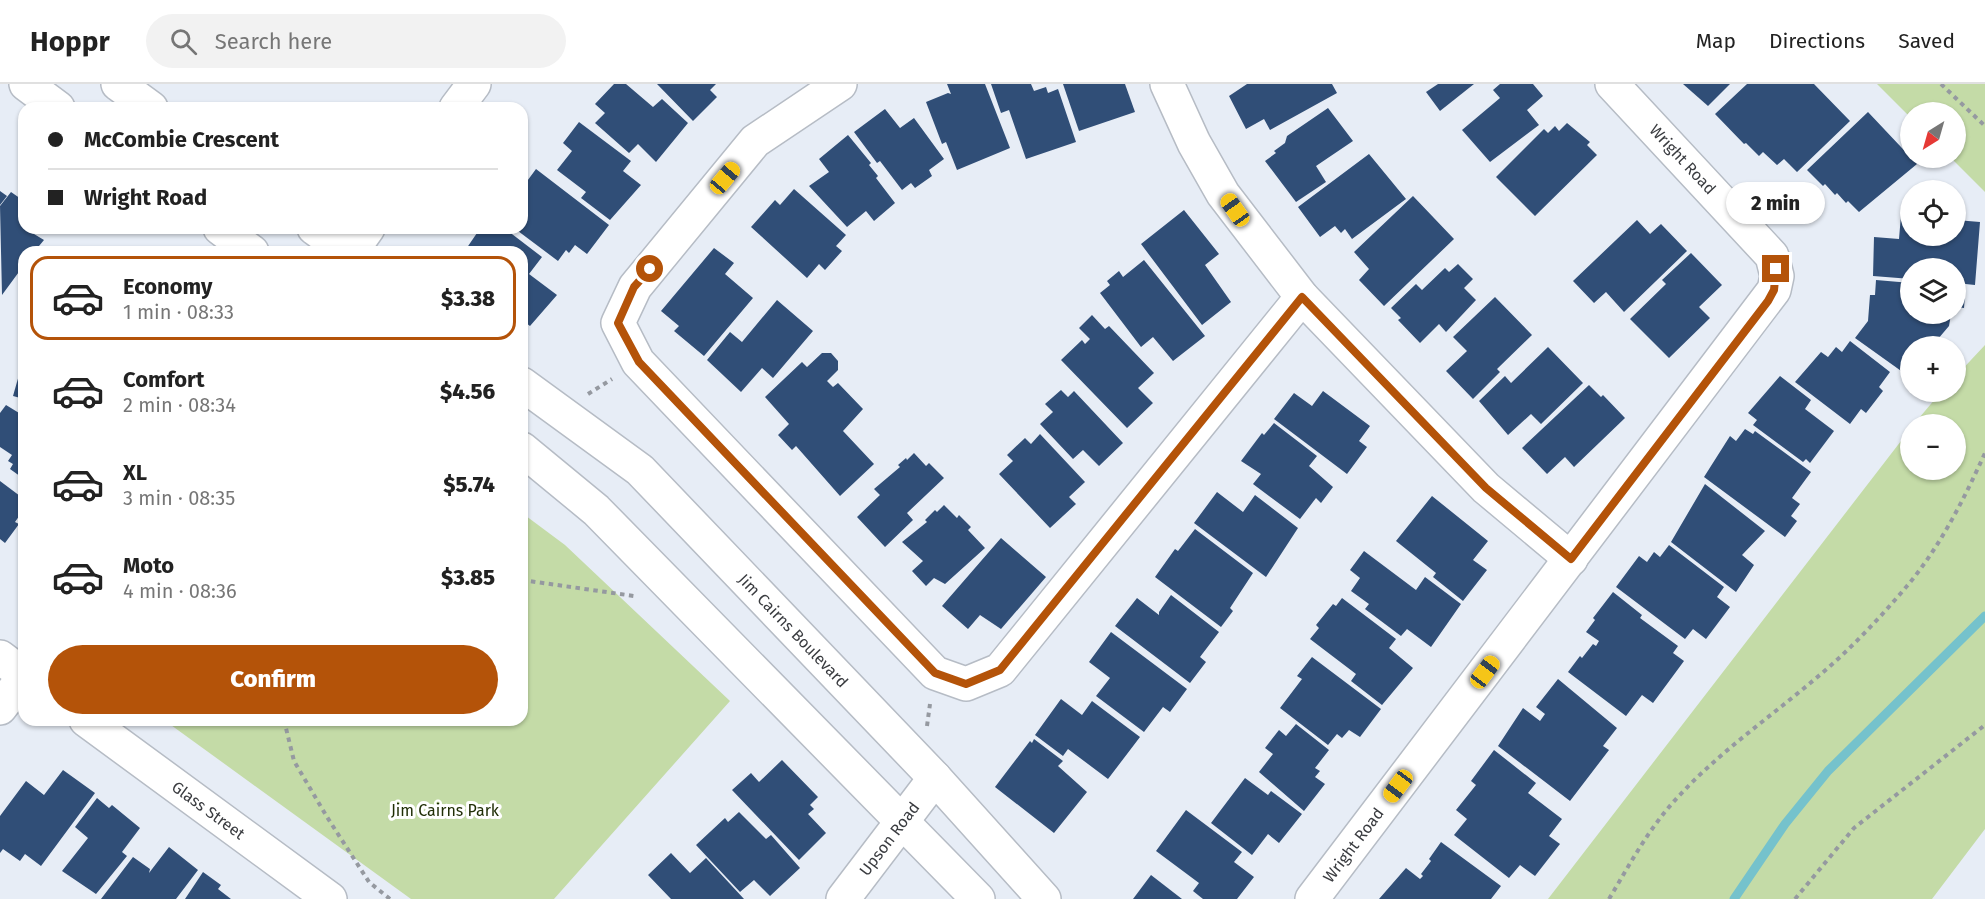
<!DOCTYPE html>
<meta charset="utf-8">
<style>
:root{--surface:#fff;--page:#f2f2f2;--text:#222;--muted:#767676;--line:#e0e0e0;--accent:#b45309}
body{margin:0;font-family:"Fira Sans",sans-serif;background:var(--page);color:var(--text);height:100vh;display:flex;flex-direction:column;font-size:22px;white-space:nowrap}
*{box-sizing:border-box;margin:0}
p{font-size:20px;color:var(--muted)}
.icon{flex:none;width:33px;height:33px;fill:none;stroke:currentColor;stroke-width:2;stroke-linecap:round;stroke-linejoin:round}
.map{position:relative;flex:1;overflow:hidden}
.details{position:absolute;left:18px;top:162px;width:510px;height:480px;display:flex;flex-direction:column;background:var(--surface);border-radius:18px;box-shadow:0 2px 4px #0004}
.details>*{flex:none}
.guide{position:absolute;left:18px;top:18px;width:510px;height:132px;border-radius:18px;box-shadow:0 2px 4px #0004;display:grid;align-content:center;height:132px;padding:0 30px;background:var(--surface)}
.needle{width:39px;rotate:217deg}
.tools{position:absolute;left:1900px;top:18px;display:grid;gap:12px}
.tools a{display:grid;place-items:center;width:66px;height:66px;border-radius:50%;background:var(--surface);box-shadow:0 2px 4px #0004;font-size:30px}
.end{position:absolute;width:27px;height:27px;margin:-14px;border:8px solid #b45309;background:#fff;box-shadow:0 0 0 3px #fff}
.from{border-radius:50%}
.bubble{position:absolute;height:42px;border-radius:21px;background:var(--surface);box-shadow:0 2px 4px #0004;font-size:20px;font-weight:800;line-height:42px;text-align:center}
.car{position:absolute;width:18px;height:36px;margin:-18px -9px;border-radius:8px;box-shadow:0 0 4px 2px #0007;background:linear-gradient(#f5c518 24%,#345 0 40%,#f5c518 0 76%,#345 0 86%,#f5c518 0)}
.guide b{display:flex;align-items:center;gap:21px;height:57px;font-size:22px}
.guide b+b{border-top:2px solid var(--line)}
.guide i{width:15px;height:15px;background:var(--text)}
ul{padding:10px 0 0;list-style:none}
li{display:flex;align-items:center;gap:18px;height:84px;margin:0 12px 9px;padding:0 18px;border:3px solid transparent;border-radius:18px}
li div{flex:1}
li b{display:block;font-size:22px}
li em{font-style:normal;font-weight:800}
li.active{border-color:var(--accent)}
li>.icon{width:54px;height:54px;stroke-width:1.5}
.button{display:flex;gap:12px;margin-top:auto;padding:12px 30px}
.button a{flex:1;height:69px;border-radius:36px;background:var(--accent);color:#fff;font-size:24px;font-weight:800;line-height:69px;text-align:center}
header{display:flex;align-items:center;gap:36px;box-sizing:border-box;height:84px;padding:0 30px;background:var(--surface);border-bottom:2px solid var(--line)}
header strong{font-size:28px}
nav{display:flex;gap:33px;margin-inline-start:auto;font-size:21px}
.search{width:420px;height:54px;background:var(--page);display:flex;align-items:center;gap:15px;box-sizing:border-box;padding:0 21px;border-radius:33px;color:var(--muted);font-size:22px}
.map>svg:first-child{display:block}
.green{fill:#c4dba7}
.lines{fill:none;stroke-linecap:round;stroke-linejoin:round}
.stream{stroke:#75c2cc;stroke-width:9}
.building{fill:#304e77}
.minor-casing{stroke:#b6bcc5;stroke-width:36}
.tertiary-casing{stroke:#b6bcc5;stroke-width:36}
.path{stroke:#9599a0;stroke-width:4;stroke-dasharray:4.5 4.5;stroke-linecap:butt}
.minor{stroke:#fff;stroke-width:33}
.tertiary{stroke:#fff;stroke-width:33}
.route{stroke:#b45309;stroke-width:8}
.labels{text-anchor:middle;stroke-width:6;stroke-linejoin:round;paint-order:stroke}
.street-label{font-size:16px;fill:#3a3c40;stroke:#fff}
.park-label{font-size:16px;fill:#202e06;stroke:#fff}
</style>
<header>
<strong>Hoppr</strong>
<div class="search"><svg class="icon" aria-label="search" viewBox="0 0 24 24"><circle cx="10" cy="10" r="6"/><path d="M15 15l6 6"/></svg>Search here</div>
<nav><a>Map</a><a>Directions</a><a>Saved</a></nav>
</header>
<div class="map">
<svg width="1985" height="815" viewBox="0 0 1985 815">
<rect width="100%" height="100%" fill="#e7edf6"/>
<!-- green -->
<g class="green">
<path d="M1877 0H1985V108L1951 74H1956V28H1911V34Z"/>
<path d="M1985 261V745L1932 815H1548L1911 344V386H1956V340H1914L1941 308H1956V292Z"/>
<path d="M522 429 565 461 730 617 554 815H411L164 636H522Z"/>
</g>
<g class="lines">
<!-- stream -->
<path class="stream" d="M1734 815 1785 740 1828 687 1985 532"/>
</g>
<!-- building -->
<g class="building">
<path d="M614 0H626L653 23 662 15 688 39 656 78 638 60 629 69 595 39 605 29 595 20Z"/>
<path d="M657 0H716L710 6 717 13 693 37Z"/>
<path d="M947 0H985L1010 64 957 86 946 58 942 60 926 18 948 9 951 10Z"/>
<path d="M991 0H1031L1034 7 1046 3 1048 9 1058 5 1076 58 1026 75 1009 26 1001 29Z"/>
<path d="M1063 0H1125L1135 28 1079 47Z"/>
<path d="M1247 0H1332L1337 9 1270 46 1264 35 1246 45 1229 12Z"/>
<path d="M1438 0H1474L1440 27 1426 8Z"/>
<path d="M1500 0H1533L1543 12 1527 26 1539 41 1490 78 1462 46 1500 14 1493 6Z"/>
<path d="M1683 0H1730L1708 22Z"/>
<path d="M1747 0H1814L1850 37 1797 88 1784 75 1777 81 1763 68 1759 72 1746 59 1744 60 1715 30Z"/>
<path d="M1328 24 1353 57 1316 82 1326 98 1296 118 1265 77 1276 69 1274 67 1285 59 1287 52Z"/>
<path d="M885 25 900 44 914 34 944 75 929 86 932 92 915 104 911 99 902 106 880 77 877 79 854 48Z"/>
<path d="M1868 28 1917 80 1859 128 1848 117 1846 119 1837 109 1835 111 1825 100 1823 102 1807 86Z"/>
<path d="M579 38 631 77 623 87 641 101 610 136 581 114 586 108 557 86 572 67 563 59Z"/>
<path d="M1567 39 1590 58 1587 61 1597 71 1535 132 1496 93 1544 45 1548 49 1555 42 1559 47Z"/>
<path d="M848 51 871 79 869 81 878 92 876 94 895 119 874 137 866 127 847 143 809 102 829 88 819 75Z"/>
<path d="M1369 70 1406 115 1352 155 1345 145 1341 149 1335 142 1320 153 1298 123Z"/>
<path d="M536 85 609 141 587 170 575 161 569 169 566 166 558 177 514 144H522V104Z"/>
<path d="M794 105 846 151 836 162 842 167 825 186 819 180 807 194 751 143 775 116 780 121Z"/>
<path d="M0 107 7 112 0 121Z"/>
<path d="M11 108 24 117V134L21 138 24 144 44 156 34 168H24V181L2 211 0 122Z"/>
<path d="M1413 112 1454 155 1384 222 1359 196 1369 185 1354 168Z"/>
<path d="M1184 126 1219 170 1205 181 1231 218 1202 241 1141 160Z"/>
<path d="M1901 131 1911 132V152H1956V136L1980 138 1975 201 1956 199V184H1911V195L1873 192 1874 153 1899 155Z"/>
<path d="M1637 136 1650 150 1661 140 1687 167 1624 228 1606 208 1594 219 1573 197Z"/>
<path d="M476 144H504L542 173 529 190 557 211 530 242 522 236V168H464L477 149 474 147Z"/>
<path d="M714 164 734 179 725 190 753 214 704 272 674 247 679 242 661 227Z"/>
<path d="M1691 169 1722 201 1699 223 1710 234 1669 274 1630 235 1666 200 1662 196Z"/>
<path d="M1144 176 1205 252 1173 277 1153 253 1141 263 1100 209 1110 201 1107 197 1119 187 1123 193Z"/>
<path d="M1458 180 1473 195 1464 204 1476 216 1446 248 1439 240 1420 259 1398 236 1401 234 1391 224 1416 200 1422 206 1445 184 1449 188Z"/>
<path d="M1876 196 1911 199V230H1951L1949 242 1932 262H1911V294L1855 254 1868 237 1870 211H1875Z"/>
<path d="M1956 210 1965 211 1964 224 1956 223Z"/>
<path d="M1495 213 1532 251 1497 285 1500 288 1473 315 1446 287 1467 267 1453 253Z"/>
<path d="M777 216 813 247 773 294 762 284 741 308 707 276 730 248 742 258Z"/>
<path d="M24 225V264H21L20 226Z"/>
<path d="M1092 231 1105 245 1109 242 1154 289 1138 304 1153 319 1127 344 1061 276 1082 256 1085 260 1090 255 1079 244Z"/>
<path d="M1850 257 1890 288 1879 303 1883 307 1866 329 1861 325 1850 340 1795 298 1821 268 1828 273 1836 263 1842 268Z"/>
<path d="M1548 263 1583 299 1541 340 1531 330 1508 351 1479 317 1505 292 1511 299Z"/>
<path d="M822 269H831L838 277V286L827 297 833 303 838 299 863 325 843 347 874 380 840 412 796 362 792 366 778 351 789 340 765 313 802 278 807 283Z"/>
<path d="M23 277H24V315L13 312Z"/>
<path d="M1780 292 1811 316 1805 325 1834 347 1810 379 1806 375 1803 378 1753 341 1757 336 1748 329Z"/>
<path d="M1589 301 1601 313 1603 311 1625 334 1574 383 1565 373 1547 390 1522 364Z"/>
<path d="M1061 306 1068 313 1074 307 1123 359 1099 382 1083 366 1073 375 1040 340 1053 328 1045 320Z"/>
<path d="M1323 307 1370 342 1359 357 1367 363 1347 390 1274 335 1294 309 1312 322Z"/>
<path d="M6 321 24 332V395L10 385 13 380 8 377 12 371 0 363V329Z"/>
<path d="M1274 339 1317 372 1309 382 1333 403 1321 419 1316 414 1300 435 1253 400 1261 390 1241 377 1262 349 1264 351Z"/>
<path d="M1745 345 1753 350 1755 347 1811 388 1792 414 1800 420 1791 432 1797 437 1785 453 1704 393 1730 352 1736 357Z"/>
<path d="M1040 350 1085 398 1069 413 1076 420 1050 444 999 390 1013 377 1007 371 1025 354 1031 360Z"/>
<path d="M914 369 926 382 929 379 944 394 907 429 913 436 885 463 857 433 880 411 874 405 900 383 898 381 906 374 907 376Z"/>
<path d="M0 397 24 415V425L15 438 19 440 5 459 0 455Z"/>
<path d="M1705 400 1765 447 1742 471 1754 481 1736 508 1671 458Z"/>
<path d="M1217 408 1243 428 1255 411 1298 444 1266 493 1194 439Z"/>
<path d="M1432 412 1488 457 1473 476 1487 486 1463 517 1433 493 1436 489 1396 457Z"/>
<path d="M944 421 957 434 959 431 971 443 968 446 985 464 945 500 934 494 926 502 912 487 923 477 902 458 927 438 925 436 935 426 937 428Z"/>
<path d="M1195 445 1253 489 1230 524 1233 527 1221 543 1155 493 1175 465 1178 467Z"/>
<path d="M1001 454 1046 493 1001 545 980 531 968 545 942 522Z"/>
<path d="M1669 461 1724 503 1717 513 1730 523 1706 555 1693 545 1685 555 1616 503 1639 472 1647 478 1654 468 1660 473Z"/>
<path d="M1364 467 1416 506 1425 493 1461 520 1431 563 1407 545 1401 552 1365 525 1369 520 1351 507 1360 494 1350 486Z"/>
<path d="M1613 508 1642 531 1640 534 1678 562 1673 569 1684 577 1653 619 1642 611 1626 632 1568 588 1580 572 1582 574 1593 560 1596 562 1599 557 1586 548 1595 536 1593 534Z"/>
<path d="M1171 511 1219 548 1200 573 1206 578 1190 599 1115 542 1137 514 1159 531V528Z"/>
<path d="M1342 514 1396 555 1389 564 1413 584 1382 621 1351 597 1356 590 1310 555 1319 544 1316 541 1333 520 1336 522Z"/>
<path d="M1111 548 1187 605 1170 628 1163 623 1144 648 1096 612 1110 594 1089 578Z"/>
<path d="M1312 573 1381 625 1360 653 1349 646 1342 654 1337 650 1328 661 1280 624 1302 595 1297 592Z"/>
<path d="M1558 595 1617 644 1603 662 1609 666 1570 717 1498 662 1523 624 1540 637 1545 630 1536 623Z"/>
<path d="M1061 615 1082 631 1092 617 1140 653 1108 695 1068 665 1063 672 1035 651Z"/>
<path d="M1296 640 1329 666 1315 684 1320 687 1315 693 1325 700 1304 727 1259 688 1273 670 1265 664 1279 646 1286 652Z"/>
<path d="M1034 655 1063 677 1058 682 1087 708 1054 749 995 703 1030 657 1032 659Z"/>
<path d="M1494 666 1536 699 1528 709 1562 735 1549 752 1560 760 1535 792 1520 781 1509 794 1454 751 1467 735 1456 726 1476 701 1471 697Z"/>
<path d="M782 676 818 713 810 721 814 725 808 730 826 749 799 776 732 706 751 689 759 698Z"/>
<path d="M63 686 95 709 41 782 25 770 20 777 3 765 0 769V732L26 697 44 711Z"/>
<path d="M1245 694 1268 711 1271 707 1302 730 1279 759 1268 750 1252 771 1211 739Z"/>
<path d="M97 714 109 724 112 721 140 744 122 768 127 772 96 810 62 787 88 754 75 743Z"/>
<path d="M1186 726 1242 768 1234 778 1254 793 1237 815H1203L1193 807 1199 799 1156 767Z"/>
<path d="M739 728 766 755 771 751 800 784 770 812 754 796 740 808 696 761 725 734 728 738Z"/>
<path d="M1441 758 1501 802 1491 815H1379L1406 784 1420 795 1423 792 1421 790 1431 777 1429 775Z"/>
<path d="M169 763 198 786 176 815H101L133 773 150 785 149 789Z"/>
<path d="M671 769 690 789 706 774 744 815H671L648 791Z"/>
<path d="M203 788 221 801 218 805 231 815H185Z"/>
<path d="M1151 791 1182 815H1133Z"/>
</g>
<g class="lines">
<defs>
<g id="minor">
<path d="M840 0 755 57 635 203 618 239 638 278 935 589 966 600 1000 586 1302 213"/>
<path d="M1167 0 1194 59 1223 110 1302 213 1486 404 1571 475"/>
<path d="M0 573 24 591"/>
<path id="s1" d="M86 636 330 815"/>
<path id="s2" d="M843 815 935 694"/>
<path id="s3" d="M1312 815 1774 206 1777 192 1772 172 1612 0"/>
</g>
<g id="tertiary">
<path d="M26 0 58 24"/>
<path d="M118 0 151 24"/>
<path d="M456 24 474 0"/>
<path d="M220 144 252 168"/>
<path d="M314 144 347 168"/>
<path d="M351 168 368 144"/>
<path id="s4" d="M522 300 640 386 935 694 1044 815"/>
<path d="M522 365 596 426 978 815"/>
<path d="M0 624 24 593"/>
</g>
</defs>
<!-- minor casing -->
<use href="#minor" class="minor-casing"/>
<!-- tertiary casing -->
<use href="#tertiary" class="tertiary-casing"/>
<!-- path -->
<g class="path">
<path d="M1941 0 1985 42"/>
<path d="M588 310 612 295"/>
<path d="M522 496 634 512 636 510"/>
<path d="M284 636 294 677 327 733 369 798 390 815"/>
<path d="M927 642 930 620"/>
<path d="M1609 815C1630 780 1649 744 1677 714 1718 669 1769 634 1815 595 1848 568 1879 535 1907 502 1940 463 1964 415 1985 369"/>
<path d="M1795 815 1854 744 1985 641"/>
</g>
<!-- minor -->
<use href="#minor" class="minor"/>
<!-- tertiary -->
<use href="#tertiary" class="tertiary"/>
</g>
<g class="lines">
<!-- route -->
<path class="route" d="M650 185 634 203 618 239 639 278 935 589 966 600 1000 586 1302 213 1486 404 1571 475 1768 217 1774 206 1776 185"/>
</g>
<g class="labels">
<!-- street labels -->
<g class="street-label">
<text transform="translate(1683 75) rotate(47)" y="6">Wright Road</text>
<text dy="6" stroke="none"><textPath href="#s4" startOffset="368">Jim Cairns Boulevard</textPath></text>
<text dy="6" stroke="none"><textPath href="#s1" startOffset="152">Glass Street</textPath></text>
<text dy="6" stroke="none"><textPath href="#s2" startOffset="76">Upson Road</textPath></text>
<text dy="6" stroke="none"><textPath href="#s3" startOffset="68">Wright Road</textPath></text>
</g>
<!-- park labels -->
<g class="park-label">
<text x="445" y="732">Jim Cairns Park</text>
</g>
</g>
</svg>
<div class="tools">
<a><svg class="needle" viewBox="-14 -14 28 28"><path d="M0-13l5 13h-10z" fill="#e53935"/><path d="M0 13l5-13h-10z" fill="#767676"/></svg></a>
<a><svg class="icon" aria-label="locate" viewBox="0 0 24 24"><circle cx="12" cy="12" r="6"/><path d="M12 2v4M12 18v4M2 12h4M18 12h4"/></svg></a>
<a><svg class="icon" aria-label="layers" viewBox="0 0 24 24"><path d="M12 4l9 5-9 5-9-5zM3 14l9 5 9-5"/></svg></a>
<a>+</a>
<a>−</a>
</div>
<i class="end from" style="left:650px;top:185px"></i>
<i class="end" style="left:1776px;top:185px"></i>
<div class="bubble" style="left:1726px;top:98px;width:99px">2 min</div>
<i class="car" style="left:725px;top:94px;rotate:40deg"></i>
<i class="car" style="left:1235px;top:126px;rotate:325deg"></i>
<i class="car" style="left:1485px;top:588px;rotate:37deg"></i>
<i class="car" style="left:1398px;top:702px;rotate:217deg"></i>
<div class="guide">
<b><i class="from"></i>McCombie Crescent</b>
<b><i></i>Wright Road</b>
</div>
<section class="details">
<ul>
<li class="active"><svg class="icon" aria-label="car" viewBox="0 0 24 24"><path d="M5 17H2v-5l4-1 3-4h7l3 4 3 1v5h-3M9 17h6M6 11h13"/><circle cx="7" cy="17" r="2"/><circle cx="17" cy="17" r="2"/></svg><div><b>Economy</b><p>1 min · 08:33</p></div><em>$3.38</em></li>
<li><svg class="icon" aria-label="car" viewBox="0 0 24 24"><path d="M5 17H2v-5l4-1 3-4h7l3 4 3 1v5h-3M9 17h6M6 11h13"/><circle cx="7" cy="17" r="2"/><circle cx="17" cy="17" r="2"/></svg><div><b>Comfort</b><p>2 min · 08:34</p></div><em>$4.56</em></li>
<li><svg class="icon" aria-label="car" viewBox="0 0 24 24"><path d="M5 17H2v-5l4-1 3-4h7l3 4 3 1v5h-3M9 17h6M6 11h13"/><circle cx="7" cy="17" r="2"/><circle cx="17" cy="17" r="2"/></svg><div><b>XL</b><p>3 min · 08:35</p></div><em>$5.74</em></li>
<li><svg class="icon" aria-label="car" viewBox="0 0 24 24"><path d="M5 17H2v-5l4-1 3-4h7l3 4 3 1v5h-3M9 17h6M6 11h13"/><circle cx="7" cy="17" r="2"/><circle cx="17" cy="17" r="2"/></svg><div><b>Moto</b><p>4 min · 08:36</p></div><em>$3.85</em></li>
</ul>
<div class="button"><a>Confirm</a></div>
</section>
</div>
